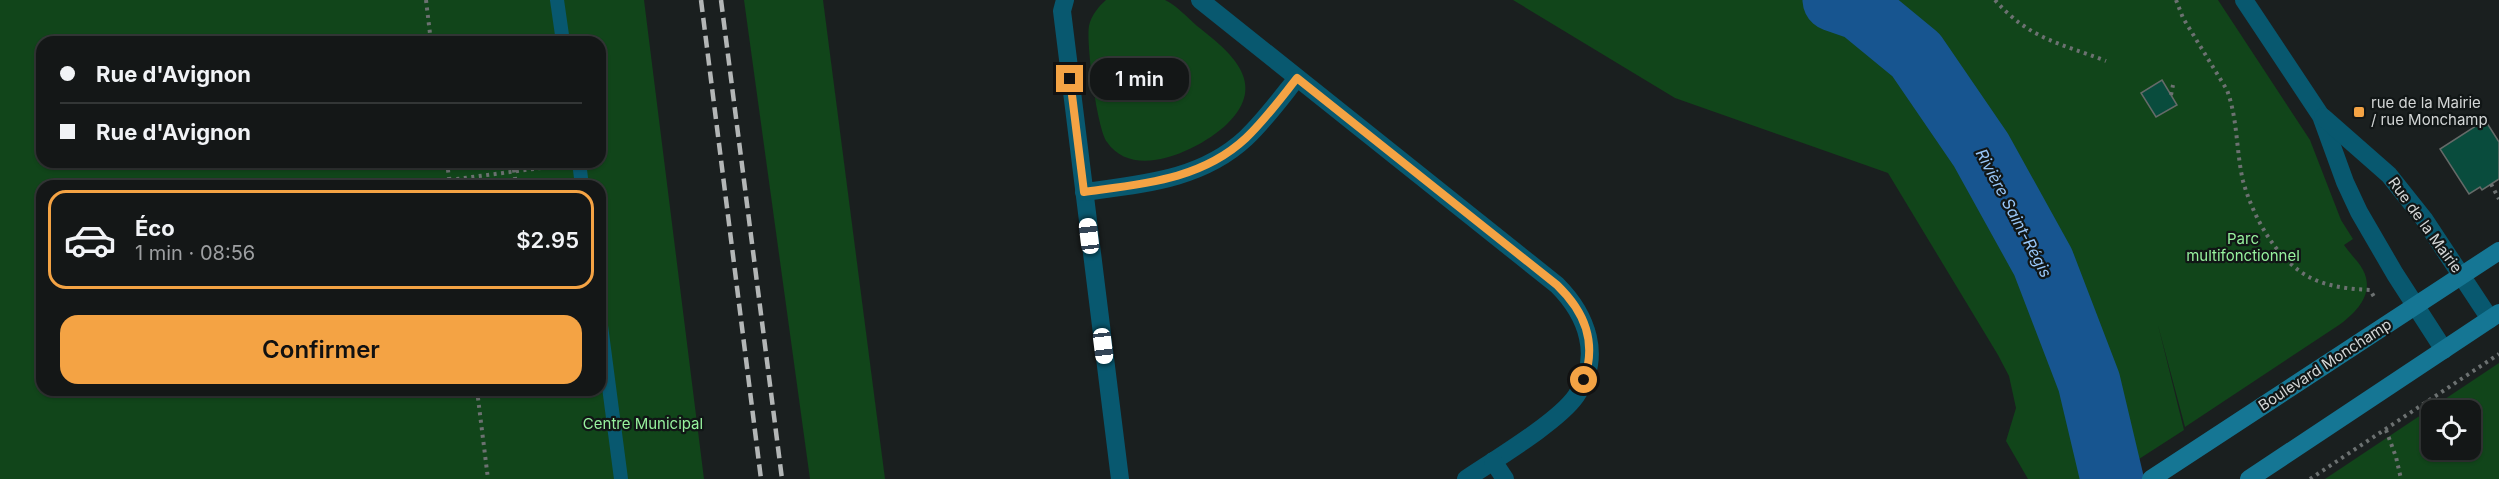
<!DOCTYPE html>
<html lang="fr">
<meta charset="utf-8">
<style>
:root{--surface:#141717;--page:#212424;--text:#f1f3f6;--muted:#9d9fa1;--line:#333636;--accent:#f4a344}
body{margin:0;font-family:Inter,sans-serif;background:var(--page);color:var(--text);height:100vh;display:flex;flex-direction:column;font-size:22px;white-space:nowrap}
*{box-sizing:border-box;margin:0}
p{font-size:20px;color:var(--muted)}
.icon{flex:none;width:33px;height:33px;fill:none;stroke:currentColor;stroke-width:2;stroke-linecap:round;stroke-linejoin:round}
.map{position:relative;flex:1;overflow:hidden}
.panel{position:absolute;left:36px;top:180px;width:570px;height:216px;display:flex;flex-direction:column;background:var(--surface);border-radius:18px;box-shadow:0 2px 4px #0004,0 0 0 2px var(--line)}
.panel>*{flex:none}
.guide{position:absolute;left:36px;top:36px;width:570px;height:132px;border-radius:18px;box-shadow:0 2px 4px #0004,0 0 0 2px var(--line);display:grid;align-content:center;height:132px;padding:0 24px;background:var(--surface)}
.buttons{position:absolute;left:2421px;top:400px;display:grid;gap:12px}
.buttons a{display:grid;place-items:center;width:60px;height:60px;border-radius:12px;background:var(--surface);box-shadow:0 2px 4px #0004,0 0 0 2px var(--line);font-size:30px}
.end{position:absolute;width:27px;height:27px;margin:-14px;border:8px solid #f4a344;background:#111;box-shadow:0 0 0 3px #111}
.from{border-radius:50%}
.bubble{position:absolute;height:42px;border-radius:18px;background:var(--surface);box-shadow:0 2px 4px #0004,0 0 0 2px var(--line);font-size:20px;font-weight:600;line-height:42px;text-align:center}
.car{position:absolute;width:18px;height:36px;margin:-18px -9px;border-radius:8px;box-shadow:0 0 4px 2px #0007;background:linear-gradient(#fff 24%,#345 0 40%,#fff 0 76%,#345 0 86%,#fff 0)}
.guide b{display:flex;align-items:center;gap:21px;height:57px;font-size:22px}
.guide b+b{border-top:2px solid var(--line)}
.guide i{width:15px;height:15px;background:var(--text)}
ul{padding:10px 0 0;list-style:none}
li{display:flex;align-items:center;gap:18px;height:99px;margin:0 12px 9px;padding:0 12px;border:3px solid transparent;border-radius:18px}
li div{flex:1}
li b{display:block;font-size:22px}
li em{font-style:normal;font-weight:600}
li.selected{border-color:var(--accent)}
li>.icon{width:54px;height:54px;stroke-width:1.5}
.cta{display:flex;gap:12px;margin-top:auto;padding:12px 24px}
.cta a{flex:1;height:69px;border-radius:18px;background:var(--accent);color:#111;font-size:24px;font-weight:600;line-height:69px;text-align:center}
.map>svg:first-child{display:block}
.green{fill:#11451a;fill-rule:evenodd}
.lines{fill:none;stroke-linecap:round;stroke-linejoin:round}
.river{stroke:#175590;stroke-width:63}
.building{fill:#094c3d;stroke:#656a68;stroke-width:1.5}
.path{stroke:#6c7171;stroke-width:4;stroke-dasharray:3 4.5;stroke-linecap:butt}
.lane{stroke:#08586f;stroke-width:14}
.street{stroke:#08586f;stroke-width:18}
.secondary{stroke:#157694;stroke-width:18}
.rail{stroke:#b3b6b6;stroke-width:4.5;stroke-dasharray:12 6;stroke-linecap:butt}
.route{stroke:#f4a344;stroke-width:8}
.poi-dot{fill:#f4a344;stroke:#111616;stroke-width:2}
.labels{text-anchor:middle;stroke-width:4.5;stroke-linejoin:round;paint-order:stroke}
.poi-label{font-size:15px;fill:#d3d6d6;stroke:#111616;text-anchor:start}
.street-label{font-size:15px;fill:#d3d6d6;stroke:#111616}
.park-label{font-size:15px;fill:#97f29e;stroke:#111616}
.water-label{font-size:16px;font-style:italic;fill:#98c6f8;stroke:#111616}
</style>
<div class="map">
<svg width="2499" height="479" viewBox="0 0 2499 479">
<rect width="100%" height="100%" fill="#1a1f1f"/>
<!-- green -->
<g class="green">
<path d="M0 0H644L704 479H0ZM42 42H600V162H42ZM42 186H600V390H42Z"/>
<path d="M744 0H823L885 479H810Z"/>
<path d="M1106 0C1118 0 1156 0 1165 0 1176 5 1188 18 1197 26 1229 51 1270 83 1227 124 1201 149 1134 182 1107 142 1097 128 1086 43 1089 26 1091 16 1098 7 1106 0Z"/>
<path d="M1513 0H2218L2310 140 2341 220 2353 239 2344 245C2351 255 2359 262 2363 270 2375 293 2357 312 2339 325L2185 427 2158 325 2184 430 2108 479H2028L2006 441 2016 408 2009 376 1998 355 1888 173 1675 98Z"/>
<path d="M2499 363V479H2325ZM2432 411H2470V450H2432Z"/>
</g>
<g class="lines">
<!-- river -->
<path class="river" d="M1834 0 1860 9 1916 55 1981 150 2043 262 2089 382 2112 479"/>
</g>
<!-- building -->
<g class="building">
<path d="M2162 80 2177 105 2156 117 2141 93Z"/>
<path d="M2485 120 2499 142V179L2482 190 2480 187 2469 194 2440 149Z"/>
</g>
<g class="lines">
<!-- path -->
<g class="path">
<path d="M426 0 431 42"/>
<path d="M1995 0C2029 39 2060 43 2106 61"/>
<path d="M2176 0 2183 18 2227 90C2238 120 2236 151 2243 181 2253 217 2277 261 2311 278 2329 287 2350 289 2370 290L2376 300"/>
<path d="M2171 95 2173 85"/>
<path d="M447 162 450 186"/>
<path d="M513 162 516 186"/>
<path d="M449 180 556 166"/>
<path d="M2491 184 2499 199"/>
<path d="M477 390 488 479"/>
<path d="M2386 430 2396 457 2401 479"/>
<path d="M2310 479 2499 354"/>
</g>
<!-- lane -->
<g class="lane">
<path d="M557 0 563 42"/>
<path d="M579 162 582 186"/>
<path d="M600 318 621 479"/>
</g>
<!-- street -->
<g class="street">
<path d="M1065 0 1062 11 1120 479"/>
<path d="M1200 0 1557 285C1587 315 1603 357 1576 396 1558 422 1494 460 1466 479"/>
<path d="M2244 0 2321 116 2345 182 2359 212 2395 274 2444 350"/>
<path d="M2323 117 2389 175 2424 219 2490 319"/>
<path d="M1084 192C1142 184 1201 180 1246 138 1265 120 1281 98 1297 78"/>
<path d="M1493 461 1505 479"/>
</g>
<!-- secondary -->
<g class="secondary">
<path d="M2151 479 2499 251"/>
<path d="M2249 479 2499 313"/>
</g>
<!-- rail -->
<g class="rail">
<path d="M701 0 761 479"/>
<path d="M721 0 782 479"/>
</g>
</g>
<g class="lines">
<!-- route -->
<path class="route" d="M1070 79 1084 192C1142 184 1201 180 1246 138 1265 120 1281 98 1297 78L1557 285C1585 312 1597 342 1584 380"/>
</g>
<!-- markers -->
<rect class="poi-dot" x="2353" y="106" width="12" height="12" rx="3"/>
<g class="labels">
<!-- poi labels -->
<g class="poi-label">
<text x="2371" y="108">rue de la Mairie<tspan x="2371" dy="17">/ rue Monchamp</tspan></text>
</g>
<!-- street labels -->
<g class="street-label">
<text transform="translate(2425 225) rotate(54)" y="5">Rue de la Mairie</text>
<text transform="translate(2325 365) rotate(-33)" y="5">Boulevard Monchamp</text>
</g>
<!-- park labels -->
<g class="park-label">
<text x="2243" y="244">Parc<tspan x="2243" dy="17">multifonctionnel</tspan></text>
<text x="643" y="429">Centre Municipal</text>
</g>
<!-- water labels -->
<g class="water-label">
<text transform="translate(2014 213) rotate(62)" y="6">Rivière Saint-Régis</text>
</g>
</g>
</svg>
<div class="buttons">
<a><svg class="icon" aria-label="locate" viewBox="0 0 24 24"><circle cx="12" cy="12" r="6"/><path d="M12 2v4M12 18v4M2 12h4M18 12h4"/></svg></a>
</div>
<i class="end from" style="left:1584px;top:380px"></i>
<i class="end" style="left:1070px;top:79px"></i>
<div class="bubble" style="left:1090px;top:58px;width:99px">1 min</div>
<i class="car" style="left:1089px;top:236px;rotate:353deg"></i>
<i class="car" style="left:1103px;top:346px;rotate:173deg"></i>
<div class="guide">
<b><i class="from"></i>Rue d'Avignon</b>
<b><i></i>Rue d'Avignon</b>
</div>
<section class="panel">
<ul>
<li class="selected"><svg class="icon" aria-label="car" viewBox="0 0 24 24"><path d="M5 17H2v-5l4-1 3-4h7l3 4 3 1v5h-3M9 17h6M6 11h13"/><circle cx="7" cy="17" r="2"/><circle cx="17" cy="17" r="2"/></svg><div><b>Éco</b><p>1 min · 08:56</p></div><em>$2.95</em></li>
</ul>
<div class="cta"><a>Confirmer</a></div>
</section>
</div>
